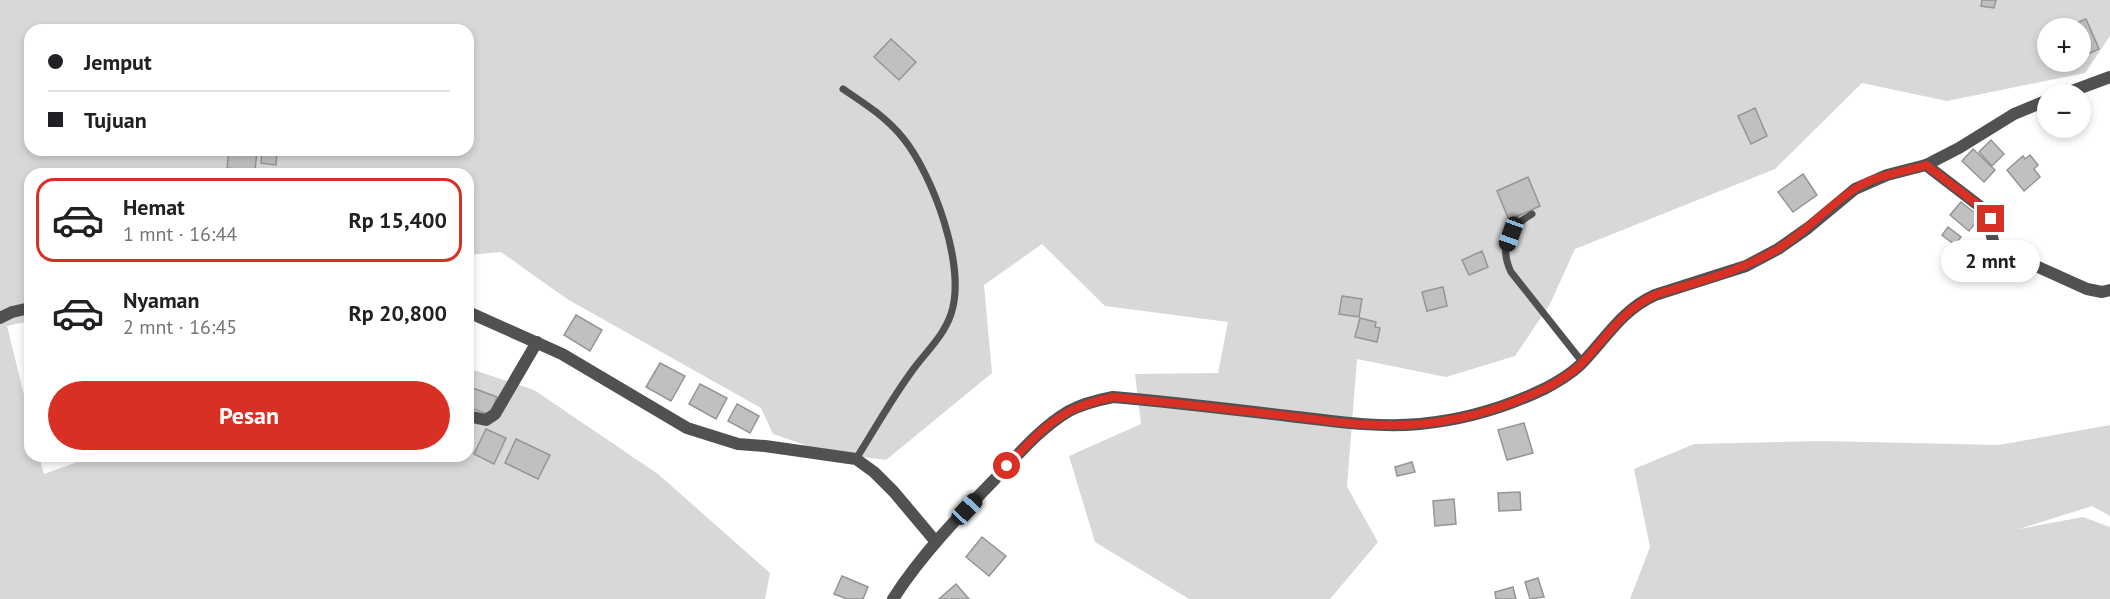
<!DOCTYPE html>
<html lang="id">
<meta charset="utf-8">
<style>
:root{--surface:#fff;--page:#f2f2f2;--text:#202124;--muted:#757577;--line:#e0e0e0;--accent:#d93025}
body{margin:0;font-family:"PT Sans",sans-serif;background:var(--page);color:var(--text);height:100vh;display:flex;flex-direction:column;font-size:22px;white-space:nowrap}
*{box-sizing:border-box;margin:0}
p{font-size:20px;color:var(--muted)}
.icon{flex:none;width:33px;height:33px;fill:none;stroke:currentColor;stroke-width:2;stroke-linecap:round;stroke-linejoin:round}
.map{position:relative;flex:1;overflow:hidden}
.details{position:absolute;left:24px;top:168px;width:450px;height:294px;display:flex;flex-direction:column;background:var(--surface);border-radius:18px;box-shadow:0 3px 9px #0003}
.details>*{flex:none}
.guide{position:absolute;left:24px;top:24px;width:450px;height:132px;border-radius:18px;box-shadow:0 3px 9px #0003;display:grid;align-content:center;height:132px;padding:0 24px;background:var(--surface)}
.tools{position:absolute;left:2037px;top:18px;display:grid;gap:12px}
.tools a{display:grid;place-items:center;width:54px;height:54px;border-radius:50%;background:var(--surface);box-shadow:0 3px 9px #0003;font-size:30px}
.end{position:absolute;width:27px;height:27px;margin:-14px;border:8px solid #d93025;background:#fff;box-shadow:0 0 0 3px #fff}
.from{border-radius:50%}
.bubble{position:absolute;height:42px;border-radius:21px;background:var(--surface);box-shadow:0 3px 9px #0003;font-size:20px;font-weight:700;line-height:42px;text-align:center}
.car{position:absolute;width:18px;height:36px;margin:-18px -9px;border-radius:8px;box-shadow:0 0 4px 2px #0007;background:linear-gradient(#222 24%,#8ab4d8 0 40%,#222 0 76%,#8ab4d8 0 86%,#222 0)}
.guide b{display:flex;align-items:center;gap:21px;height:57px;font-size:22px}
.guide b+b{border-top:2px solid var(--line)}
.guide i{width:15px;height:15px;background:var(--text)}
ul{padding:10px 0 0;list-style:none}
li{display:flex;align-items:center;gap:18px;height:84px;margin:0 12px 9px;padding:0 12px;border:3px solid transparent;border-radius:18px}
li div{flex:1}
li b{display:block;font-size:22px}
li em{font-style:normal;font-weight:700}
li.selected{border-color:var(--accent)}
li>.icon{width:54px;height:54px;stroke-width:1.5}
.button{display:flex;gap:12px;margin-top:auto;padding:12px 24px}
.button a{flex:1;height:69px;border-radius:36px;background:var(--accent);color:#fff;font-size:24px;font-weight:700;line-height:69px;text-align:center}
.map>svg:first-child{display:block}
.green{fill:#d8d8d8;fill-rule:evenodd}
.building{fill:#c0c0c0;stroke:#959595;stroke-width:1.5}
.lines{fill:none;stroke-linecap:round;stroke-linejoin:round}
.service{stroke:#515151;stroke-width:7}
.minor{stroke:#515151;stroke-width:12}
.route{stroke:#d93025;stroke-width:8}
</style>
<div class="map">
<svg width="2110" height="599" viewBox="0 0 2110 599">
<rect width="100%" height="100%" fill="#fff"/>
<!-- green -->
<g class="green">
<path d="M0 0H2110V36L2085 73 1947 101 1862 83 1775 169 1575 249 1550 304 1515 356 1446 377 1357 359 1347 487 1378 542 1330 599H1189L1095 542 1069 456 1141 424 1135 374 1218 373 1228 322 1105 306 1042 244 984 285 992 373 886 460 825 452 773 434 761 408 567 299 501 252 468 255V174H30V321L7 326 30 419V456H39L44 474 94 456H468V368L534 390 658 474 770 573 765 599H0ZM2048 28H2080V62H2048ZM30 30H468V150H30Z"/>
<path d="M2110 425V516L2092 506 2019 529 2083 517 2110 527V599H1630L1650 547 1634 469 1694 444 1821 441 1999 445Z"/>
</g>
<!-- building -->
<g class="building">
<path d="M1982 0H1996L1994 8 1981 6Z"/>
<path d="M2086 19 2099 49 2080 58V28H2065Z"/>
<path d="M891 39 916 62 899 80 874 57Z"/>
<path d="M2056 62H2073L2059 68Z"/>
<path d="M1755 108 1767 136 1751 144 1738 116Z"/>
<path d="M1991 140 2004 154 1992 166 1979 152Z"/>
<path d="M1973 149 1995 170 1984 182 1962 161Z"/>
<path d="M229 150H257L255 171 227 168Z"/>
<path d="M262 150H277L276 165 261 163Z"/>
<path d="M2030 155 2038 165 2034 169 2040 177 2024 191 2007 170 2023 156 2025 159Z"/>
<path d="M1803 174 1817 195 1793 212 1778 192Z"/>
<path d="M1528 177 1540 206 1509 220 1497 191Z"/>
<path d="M1961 202 1980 217 1969 231 1950 215Z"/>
<path d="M1948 227 1961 237 1955 245 1942 235Z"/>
<path d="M1482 251 1488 267 1469 275 1462 260Z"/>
<path d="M1443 287 1447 306 1427 311 1422 292Z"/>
<path d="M1342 296 1362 299 1359 317 1339 314Z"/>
<path d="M576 315 602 330 590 351 564 335Z"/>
<path d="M1360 318 1376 322 1375 327 1380 328 1377 342 1355 337Z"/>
<path d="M660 363 685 376 671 401 646 387Z"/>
<path d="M700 384 727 398 716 419 689 404Z"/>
<path d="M470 387 497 397 490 415 468 407Z"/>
<path d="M737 404 759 416 750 433 728 421Z"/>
<path d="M1524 423 1533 453 1507 460 1498 430Z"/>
<path d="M486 429 506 438 494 464 474 454Z"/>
<path d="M516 439 550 455 538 479 505 463Z"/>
<path d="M1412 462 1415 472 1397 476 1395 467Z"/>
<path d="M1520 492 1521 510 1499 511 1498 493Z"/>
<path d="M1454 499 1456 524 1435 526 1433 501Z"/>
<path d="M982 537 1006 556 989 576 966 557Z"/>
<path d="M842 576 868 587 863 599H847L834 594Z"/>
<path d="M1538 578 1544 597 1530 599 1525 582Z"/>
<path d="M956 584 969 599H939Z"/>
<path d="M1513 587 1516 599H1496L1495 592Z"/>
</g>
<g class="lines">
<!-- service -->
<g class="service">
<path d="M843 89C864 103 886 117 903 138 933 175 967 267 951 314 944 335 928 350 915 367 893 396 875 429 856 459"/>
<path d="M1532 214C1508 228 1499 247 1511 272L1583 363"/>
</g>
<!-- minor -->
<g class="minor">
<path d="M2064 94 2110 77"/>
<path d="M1926 165 1986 211C1995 223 1988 236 1996 248L2087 289 2102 292 2110 290"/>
<path d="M468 312 562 354 687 428 738 444 765 446 856 459 874 472 894 492 936 542"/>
<path d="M0 318 12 312 30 308"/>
<path d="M468 416 486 420 495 414 537 342"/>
<path d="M893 599C921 555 958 517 994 480 1017 456 1040 428 1069 411 1082 404 1098 400 1113 397 1171 402 1230 409 1289 416 1332 421 1376 428 1420 424 1463 420 1507 407 1546 388 1559 381 1573 373 1583 362 1607 337 1622 310 1655 295L1746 266 1778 249 1808 228 1855 189 1887 175 1926 165 1959 148 2014 114 2048 100"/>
</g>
</g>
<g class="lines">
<!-- route -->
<path class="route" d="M1007 466C1026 446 1047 422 1072 410 1085 404 1099 400 1113 397 1168 402 1224 409 1280 415 1326 421 1373 428 1420 424 1463 420 1507 407 1546 388 1559 381 1573 373 1583 362 1607 337 1622 310 1655 295 1696 282 1739 272 1776 250 1805 233 1828 206 1856 188 1877 175 1903 172 1926 165L1986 211 1991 219"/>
</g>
</svg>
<div class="tools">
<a>+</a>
<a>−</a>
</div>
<i class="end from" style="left:1007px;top:466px"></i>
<i class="end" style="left:1991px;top:219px"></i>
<div class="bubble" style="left:1941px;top:240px;width:99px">2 mnt</div>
<i class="car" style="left:1511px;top:234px;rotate:200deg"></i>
<i class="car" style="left:967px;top:509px;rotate:43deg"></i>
<div class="guide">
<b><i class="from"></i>Jemput</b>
<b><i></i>Tujuan</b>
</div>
<section class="details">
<ul>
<li class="selected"><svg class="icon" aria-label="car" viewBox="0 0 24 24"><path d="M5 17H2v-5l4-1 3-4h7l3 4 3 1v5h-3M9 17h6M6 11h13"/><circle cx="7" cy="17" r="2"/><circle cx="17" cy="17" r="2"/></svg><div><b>Hemat</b><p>1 mnt · 16:44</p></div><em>Rp 15,400</em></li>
<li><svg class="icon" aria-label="car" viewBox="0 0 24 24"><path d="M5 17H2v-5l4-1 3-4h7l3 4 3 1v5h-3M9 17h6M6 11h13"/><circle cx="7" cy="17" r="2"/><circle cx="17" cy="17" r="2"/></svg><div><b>Nyaman</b><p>2 mnt · 16:45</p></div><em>Rp 20,800</em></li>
</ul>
<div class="button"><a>Pesan</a></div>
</section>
</div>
